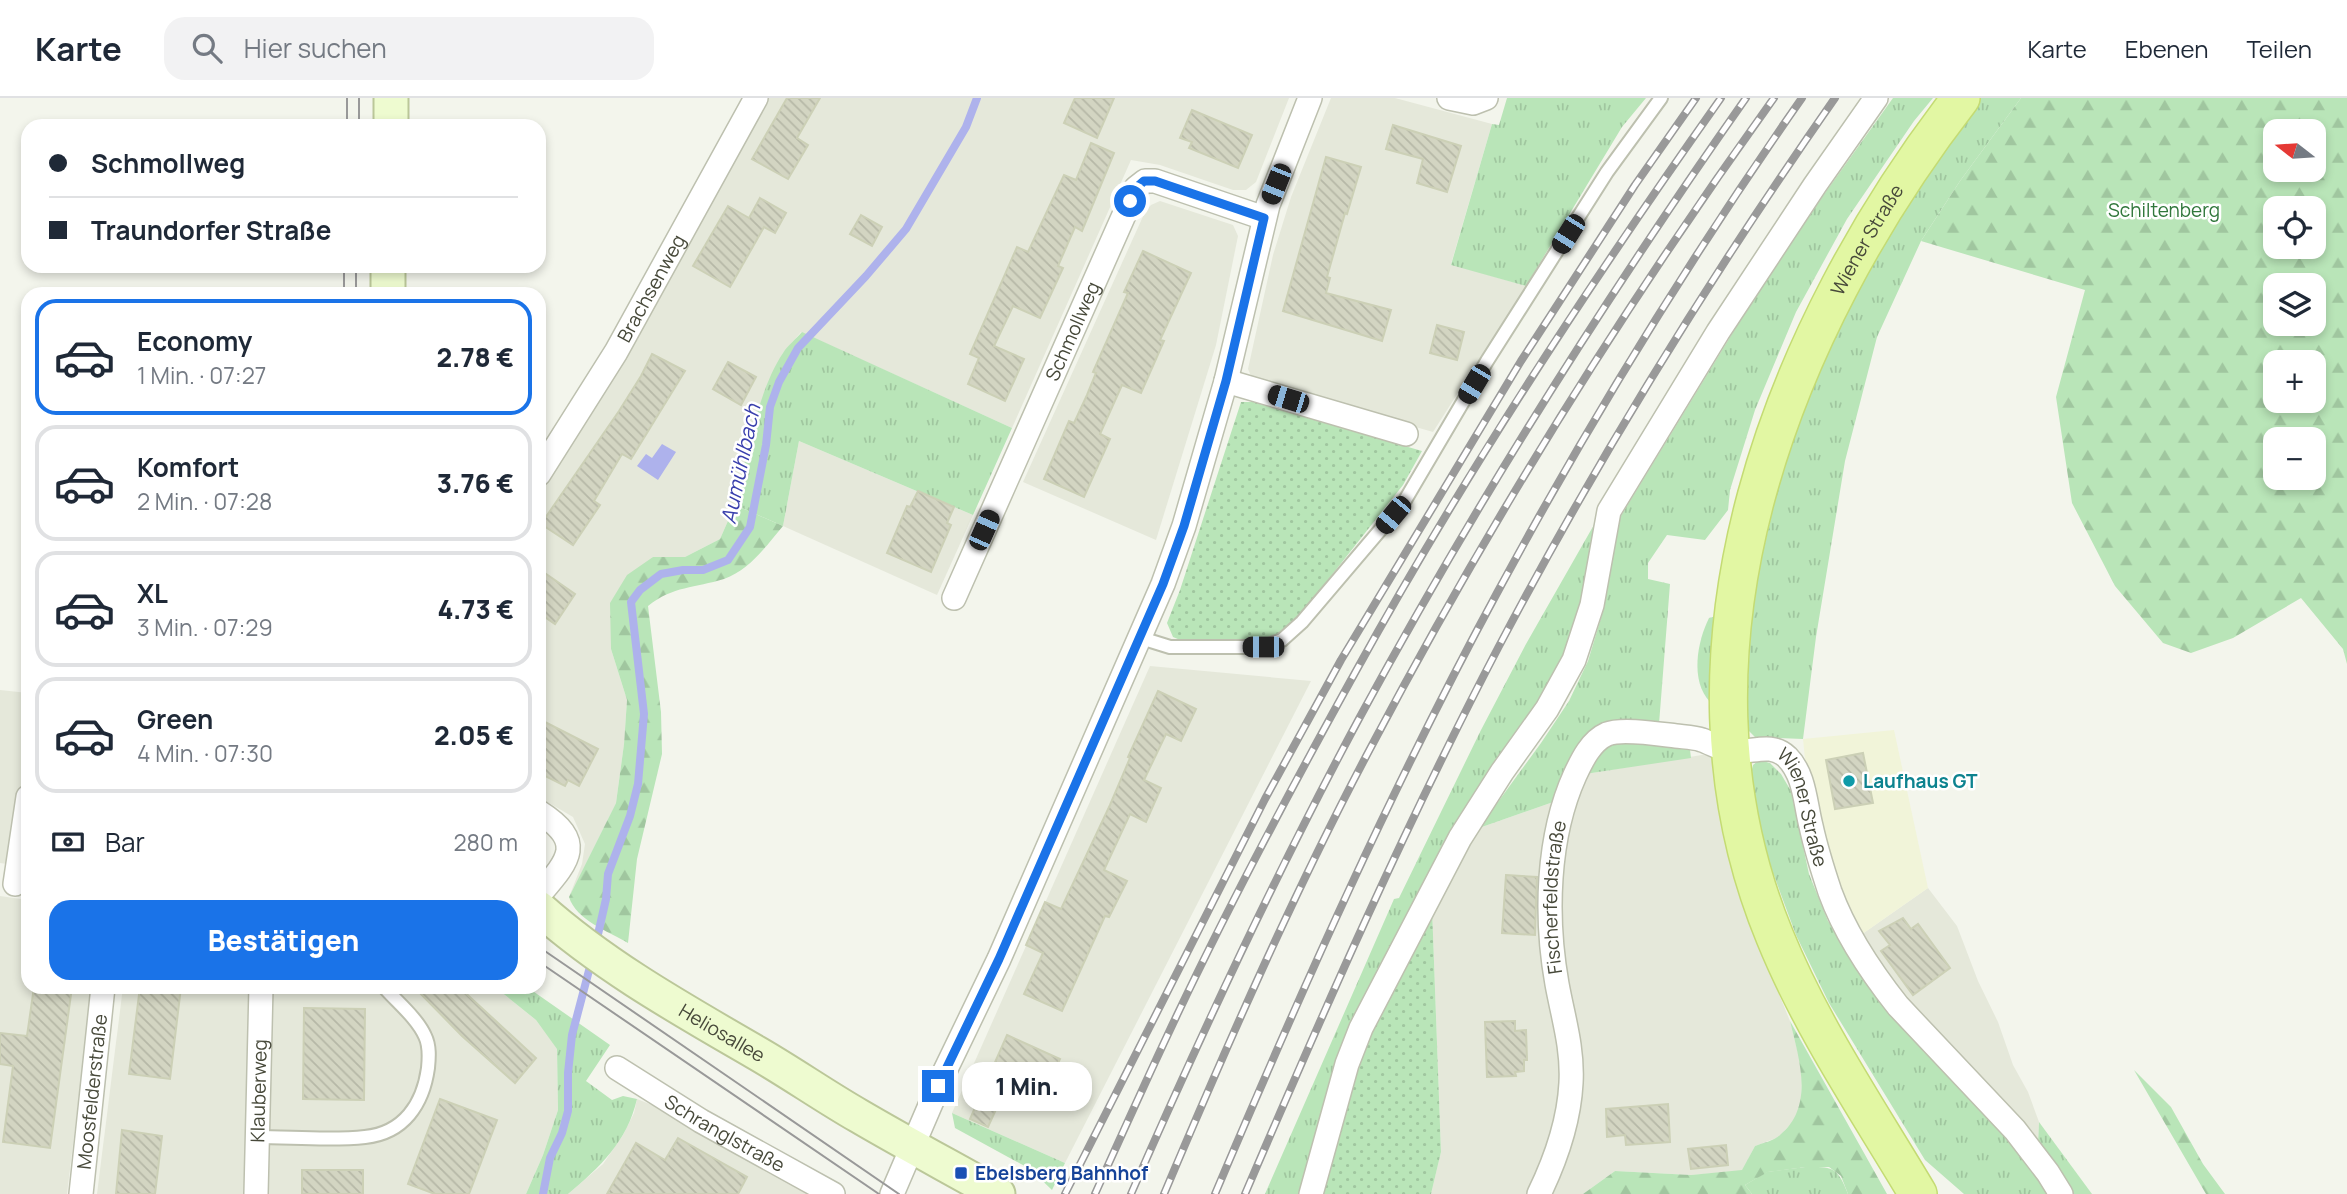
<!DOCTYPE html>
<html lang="de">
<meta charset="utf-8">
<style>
:root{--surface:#fff;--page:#f2f2f3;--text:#1f2937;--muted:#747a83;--line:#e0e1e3;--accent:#1a73e8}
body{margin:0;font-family:Manrope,sans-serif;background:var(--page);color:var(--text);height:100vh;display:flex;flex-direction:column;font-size:26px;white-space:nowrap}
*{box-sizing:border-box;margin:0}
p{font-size:23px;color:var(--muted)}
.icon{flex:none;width:38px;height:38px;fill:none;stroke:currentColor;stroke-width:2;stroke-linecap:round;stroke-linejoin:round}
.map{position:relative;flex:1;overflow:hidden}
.side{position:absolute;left:21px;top:189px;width:525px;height:707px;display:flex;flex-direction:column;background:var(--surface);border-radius:21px;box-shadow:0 4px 10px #0003}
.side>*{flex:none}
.hud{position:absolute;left:21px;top:21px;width:525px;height:154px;border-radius:21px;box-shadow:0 4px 10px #0003;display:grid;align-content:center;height:154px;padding:0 28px;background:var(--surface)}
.needle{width:46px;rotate:287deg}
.controls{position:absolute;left:2263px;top:21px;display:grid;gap:14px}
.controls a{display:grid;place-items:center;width:63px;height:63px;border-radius:14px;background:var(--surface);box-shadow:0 4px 10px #0003;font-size:35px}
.end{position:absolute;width:32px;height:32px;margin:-16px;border:9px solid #1a73e8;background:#fff;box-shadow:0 0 0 4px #fff}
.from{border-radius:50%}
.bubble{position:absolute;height:49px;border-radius:21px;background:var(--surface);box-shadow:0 4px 10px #0003;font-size:23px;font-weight:800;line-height:49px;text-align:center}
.car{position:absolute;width:21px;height:42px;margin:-21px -10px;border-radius:9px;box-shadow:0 0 5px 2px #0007;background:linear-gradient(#222 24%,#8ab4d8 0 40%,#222 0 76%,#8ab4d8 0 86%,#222 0)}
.hud b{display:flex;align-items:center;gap:24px;height:66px;font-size:26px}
.hud b+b{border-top:2px solid var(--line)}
.hud i{width:18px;height:18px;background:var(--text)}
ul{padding:12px 0 0;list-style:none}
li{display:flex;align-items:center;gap:21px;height:116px;margin:0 14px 10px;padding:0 14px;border:4px solid var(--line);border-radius:21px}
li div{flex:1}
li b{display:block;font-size:26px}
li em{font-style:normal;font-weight:800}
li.on{border-color:var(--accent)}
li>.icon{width:63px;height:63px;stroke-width:1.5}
.pay{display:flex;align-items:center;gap:18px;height:77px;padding:0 28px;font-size:26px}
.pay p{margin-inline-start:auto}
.action{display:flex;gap:14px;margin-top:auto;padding:14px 28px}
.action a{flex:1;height:80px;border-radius:21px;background:var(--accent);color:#fff;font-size:28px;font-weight:800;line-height:80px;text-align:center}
header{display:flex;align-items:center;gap:42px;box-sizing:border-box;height:98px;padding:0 35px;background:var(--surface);border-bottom:2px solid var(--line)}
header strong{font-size:33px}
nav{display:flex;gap:38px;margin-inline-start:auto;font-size:24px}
.search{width:490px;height:63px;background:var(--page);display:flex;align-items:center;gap:18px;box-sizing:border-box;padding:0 24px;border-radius:21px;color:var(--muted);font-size:26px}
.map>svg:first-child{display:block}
.residential{fill:#e5e8da}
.commercial{fill:#f1f4d9}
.grass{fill:url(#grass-tufts)}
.forest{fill:url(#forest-firs);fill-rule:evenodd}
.garden{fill:url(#garden-dots)}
.water{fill:#aeb2ec}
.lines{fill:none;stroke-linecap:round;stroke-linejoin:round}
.stream{stroke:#aeb2ec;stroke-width:8}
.building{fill:url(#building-back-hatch);stroke:#ccd0b6;stroke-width:2}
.lane-casing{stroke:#bdc0af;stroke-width:16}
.street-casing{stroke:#bdc0af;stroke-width:26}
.secondary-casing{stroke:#bbc799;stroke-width:37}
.primary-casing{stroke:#c4db73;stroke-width:40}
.lane{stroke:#fff;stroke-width:12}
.street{stroke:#fff;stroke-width:23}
.secondary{stroke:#eefbd0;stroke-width:33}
.primary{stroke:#e2f7a3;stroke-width:37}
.tram{stroke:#999;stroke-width:2}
.rail-casing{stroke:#999;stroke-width:8}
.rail{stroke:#fff;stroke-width:5;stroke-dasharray:16;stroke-linecap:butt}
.route{stroke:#1a73e8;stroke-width:9}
.culture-dot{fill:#0f9aa8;stroke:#fff;stroke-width:2.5}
.transit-dot{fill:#1a4fb4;stroke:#fff;stroke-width:2.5}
.labels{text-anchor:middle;stroke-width:5;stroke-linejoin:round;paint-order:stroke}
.park-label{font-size:19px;fill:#30773b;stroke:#fff}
.street-label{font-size:19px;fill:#47493a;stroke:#fff}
.culture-label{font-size:19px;font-weight:bold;fill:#0d838f;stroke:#fff;text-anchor:start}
.transit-label{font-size:19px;font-weight:bold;fill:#164399;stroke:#fff;text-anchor:start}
.water-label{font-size:21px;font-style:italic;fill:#3a40ad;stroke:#fff}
</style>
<header>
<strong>Karte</strong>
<div class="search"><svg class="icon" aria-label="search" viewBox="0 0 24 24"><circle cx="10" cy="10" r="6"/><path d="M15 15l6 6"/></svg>Hier suchen</div>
<nav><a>Karte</a><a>Ebenen</a><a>Teilen</a></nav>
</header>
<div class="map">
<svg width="2347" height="1096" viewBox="0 0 2347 1096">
<defs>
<pattern id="grass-tufts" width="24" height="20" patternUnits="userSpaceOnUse" patternTransform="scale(1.75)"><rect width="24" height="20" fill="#b9e5b8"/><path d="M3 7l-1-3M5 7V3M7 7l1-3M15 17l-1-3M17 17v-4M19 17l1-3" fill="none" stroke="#a0c69f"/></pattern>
<pattern id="forest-firs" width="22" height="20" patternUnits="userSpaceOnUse" patternTransform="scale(1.75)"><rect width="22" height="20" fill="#b9e5b8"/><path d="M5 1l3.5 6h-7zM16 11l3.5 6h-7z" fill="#a0c69f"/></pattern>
<pattern id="garden-dots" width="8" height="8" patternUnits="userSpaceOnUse" patternTransform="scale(1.75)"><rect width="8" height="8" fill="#b9e5b8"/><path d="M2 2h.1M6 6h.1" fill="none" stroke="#a0c69f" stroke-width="1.8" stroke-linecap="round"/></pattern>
<pattern id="building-back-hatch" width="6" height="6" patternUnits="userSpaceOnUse" patternTransform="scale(1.75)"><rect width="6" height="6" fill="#d3d5c2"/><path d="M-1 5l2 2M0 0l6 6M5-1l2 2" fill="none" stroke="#b6b8a7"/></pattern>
</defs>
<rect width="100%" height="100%" fill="#f3f5ec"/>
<!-- residential -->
<g class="residential">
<path d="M767 0H1289L1256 84 1246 92H1233L1160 67 1131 62 1012 330 801 234 783 255 767 289 754 328 735 407 720 441 685 459H653L611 551 627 602 624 646 616 705 569 799 582 766 585 746 573 719 539 699V391L630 246Z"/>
<path d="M1331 0H1395L1492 26 1451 166 1526 188 1433 334 1260 284 1252 280 1248 271 1273 157 1291 99Z"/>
<path d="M1160 103 1233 127 1238 138 1216 247 1156 442 1023 384 1145 114 1151 107Z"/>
<path d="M799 343 973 417 937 497 783 428Z"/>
<path d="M1150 568 1311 583 1065 1065 952 1015Z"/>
<path d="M0 592 28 595V769L0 765Z"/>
<path d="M1714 655 1721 712 1740 792 1758 845 1790 923 1802 971 1801 1005 1795 1021 1779 1039 1755 1048 1742 1073 1691 1077 1615 1073 1583 1096H1548L1568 1040 1558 850 1561 748 1585 676Z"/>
<path d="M1559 702 1562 994 1557 1035 1529 1096H1431L1441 1054 1432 809 1479 730Z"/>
<path d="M1928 790 1957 828 1978 883 1998 924 2013 967 2028 994 2039 1024 2038 1046 1908 906 1858 839Z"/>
<path d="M0 798 28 802V889H92L67 1096H0Z"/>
<path d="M123 889H252L247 1096H97Z"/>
<path d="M268 889H495L536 922 557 950 558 1012 543 1057 526 1096H263Z"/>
<path d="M637 1001 652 1007 813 1096H568L603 1066 623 1037 634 1015Z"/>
</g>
<!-- commercial -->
<path class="commercial" d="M1894 632 1928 790 1858 839 1837 796 1807 682 1803 641Z"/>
<!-- grass -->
<g class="grass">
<path d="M1507 0H1646L1622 29 1526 188 1451 167 1492 26 1499 27Z"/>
<path d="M1893 0H1933L1914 23 1847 121 1796 214 1755 312 1730 392 1728 412 1705 442 1667 437 1648 465V481L1670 486 1659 626 1687 627 1691 660 1585 676 1559 702 1479 730 1541 645 1569 603 1588 563 1604 510 1619 421 1752 203 1825 95Z"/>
<path d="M1980 0H2021L1960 83 1921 143 1877 239 1845 363 1816 539 1803 641 1755 639 1745 629 1753 498 1780 379 1808 297 1853 198 1934 63Z"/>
<path d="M802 234 1012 330 973 417 799 343 783 428 735 407C746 361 757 294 783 255 788 247 796 241 802 234Z"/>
<path d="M1595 425 1584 499 1571 548 1543 599 1492 672 1303 1096H1265L1394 801 1399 800 1481 632 1526 546Z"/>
<path d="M1713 519 1718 525 1713 601 1710 604C1690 583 1697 544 1709 520Z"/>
<path d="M1759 662 1770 665 1781 676 1791 693 1809 776 1828 823 1865 878 2009 1037 2051 1096H1964L1925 1062 1829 905 1796 837 1766 756 1750 679 1753 667Z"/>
<path d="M495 889H527L610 947 586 983 612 1002 623 998 637 1001C627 1044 600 1069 568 1096H526L543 1057 558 1012 557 951 536 922Z"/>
<path d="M952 1015 1065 1065 1052 1092 1030 1071 955 1030Z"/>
<path d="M2039 1024 2092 1096H2068L2038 1046Z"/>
<path d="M1805 1069C1833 1069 1837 1068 1848 1096H1752L1745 1087 1767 1074Z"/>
</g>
<!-- forest -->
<g class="forest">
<path d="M2021 0H2347V566L2343 551 2301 500 2233 540 2191 555 2163 545 2115 488 2072 405 2056 299 2085 192 1921 143 1960 83ZM2275 33H2314V72H2275ZM2275 110H2314V149H2275ZM2275 187H2314V226H2275ZM2275 264H2314V303H2275ZM2275 341H2314V380H2275Z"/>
<path d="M735 407 783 428C766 448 750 472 724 481 695 490 673 488 648 508L661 614 662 656 637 761 628 845C608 833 576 822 569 799L616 705 624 646 627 602 611 551 610 505 627 477 653 459H685L720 441Z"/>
<path d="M1790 923 1887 1096H1848L1841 1078 1829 1069H1805L1768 1074 1745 1087 1752 1096H1583L1615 1073 1691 1077 1742 1072 1755 1048C1762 1045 1774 1043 1780 1037 1815 1008 1799 961 1790 923Z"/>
<path d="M2134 972 2171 1009 2203 1066 2225 1096H2206Z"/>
</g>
<!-- garden -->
<g class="garden">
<path d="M1241 304H1253L1422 353 1403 387 1297 521 1280 535 1263 542 1185 544 1173 539 1167 525 1180 492Z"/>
<path d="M1432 809 1441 1054 1431 1096H1318L1361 950Z"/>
</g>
<!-- water -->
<path class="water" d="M662 346 676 354 658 382 637 368 646 356 652 360Z"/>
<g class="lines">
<!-- stream -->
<g class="stream">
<path d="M596 845 606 801 608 776 630 718 638 686 644 616 631 504 640 492 661 476 683 472H703L728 462 750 429 766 347 770 309 779 284 798 250 866 178 906 131 966 29 977 0"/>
<path d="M543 1096 550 1060 562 1035 568 1013V975L572 937 592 861"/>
</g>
</g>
<!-- building -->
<g class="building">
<path d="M787 0H820L797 40 808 47 788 81 752 61Z"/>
<path d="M1075 0H1114L1097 40 1064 25Z"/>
<path d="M1192 12 1252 37 1238 70 1189 50 1192 44 1180 40Z"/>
<path d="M1393 27 1461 48 1447 94 1417 85 1423 61 1386 51Z"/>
<path d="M1091 45 1114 55 1082 133 1075 129 1058 168 1063 170 1040 220 1013 208 994 248 1024 261 1005 303 968 286 979 260 970 256 1017 149 1028 154 1064 77 1076 82Z"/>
<path d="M1326 59 1361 69 1347 116 1345 115 1327 179 1330 180 1326 195 1391 212 1382 243 1283 213Z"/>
<path d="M760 100 786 115 775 135 764 129 730 189 693 168 728 108 749 120Z"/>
<path d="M861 117 882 129 872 148 850 136Z"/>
<path d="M1143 153 1191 175 1160 242 1164 243 1141 295 1122 287 1100 336 1110 341 1084 399 1044 381 1069 323 1074 325 1087 297 1096 275 1093 274 1128 195 1124 194Z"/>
<path d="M1437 227 1464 234 1457 262 1430 255Z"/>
<path d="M652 256 685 273 631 361 622 356 594 403 600 407 573 447 541 426 619 313 641 278Z"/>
<path d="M728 264 756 279 741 307 713 291Z"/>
<path d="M918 393 954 409 947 425 951 427 931 474 887 455 907 408 910 409Z"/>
<path d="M539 471 575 496 555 526 539 515Z"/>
<path d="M1158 593 1196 611 1181 643 1166 636 1144 682 1161 690 1146 724 1130 716 1104 772 1127 783 1109 819 1105 818 1062 913 1024 896 1043 855 1026 847 1045 804 1061 811 1110 707 1130 660 1128 659Z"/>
<path d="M539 621 598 651 579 688 568 682 565 688 539 675Z"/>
<path d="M1863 655 1873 705 1835 711 1826 662Z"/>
<path d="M1506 777 1537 779 1535 837 1502 835Z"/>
<path d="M1903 820 1911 831 1918 826 1950 870 1913 897 1881 853 1890 847 1879 833Z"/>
<path d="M34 889H72L50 1050 3 1044 13 968 0 966V935L27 938Z"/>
<path d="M140 889H181L170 981 129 976Z"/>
<path d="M414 889H459L536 960 515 985 462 938Z"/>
<path d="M304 910 365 911 364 1002 303 1001Z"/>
<path d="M1515 923V933L1526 932 1527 962H1524V973L1515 974 1516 978 1487 979 1485 924Z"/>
<path d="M1007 937 1060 961 1041 1000 1008 985 988 1029 970 1021Z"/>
<path d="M440 1001 497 1022 469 1096H435L408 1086Z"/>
<path d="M1668 1006 1670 1044 1626 1047 1625 1037 1607 1039 1606 1011Z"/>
<path d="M122 1032 162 1038 155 1096H116Z"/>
<path d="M678 1040 747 1079 738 1096H607L636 1045 665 1062Z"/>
<path d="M1726 1047 1728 1067 1691 1071 1688 1051Z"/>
<rect x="302" y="1072" width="61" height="24"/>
</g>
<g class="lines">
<defs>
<g id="lane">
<path d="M1141 540 1170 549H1263L1282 542 1302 524 1404 404 1487 263 1607 74 1661 0"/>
<path d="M257 1039C291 1039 331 1043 365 1039 404 1035 423 1006 428 970 429 960 430 948 425 938 417 920 397 904 384 889"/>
</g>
<g id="street">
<path d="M1449 0 1473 5 1486 0"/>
<path d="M1226 283 1406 336"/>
<path id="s1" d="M539 376 616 254 756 0"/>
<path id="s2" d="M954 500 1136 90 1145 83H1155L1264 120"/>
<path d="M539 714C586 744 569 762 539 797"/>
<path d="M15 786 28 699"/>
<path id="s3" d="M617 970 701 1023 833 1096"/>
<path id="s4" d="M81 1096 103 889"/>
<path id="s5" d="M256 1096 261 889"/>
<path d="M892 1096 944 975 999 861 1163 486 1184 428 1226 283 1268 107 1310 0"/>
<path d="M1311 1096 1347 966 1361 930 1460 740 1502 674 1547 611 1574 562 1592 507 1609 413 1718 234 1815 87 1876 0"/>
<path id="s6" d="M1539 1096C1556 1061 1569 1024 1571 985 1573 950 1563 919 1557 886 1545 819 1547 739 1575 677 1582 662 1591 643 1607 636 1622 630 1659 636 1676 638 1684 639 1694 639 1702 642 1711 645 1722 652 1731 653 1751 656 1770 643 1787 659 1805 677 1805 705 1811 728 1816 751 1823 773 1830 794 1845 835 1871 874 1898 908L2015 1032 2048 1075 2061 1096"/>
</g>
<g id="secondary">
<path d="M391 28V0"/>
<path d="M388 196V168"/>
<path id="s7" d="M539 810C604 868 681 911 755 954 790 974 824 998 859 1018 905 1045 952 1070 998 1096"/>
</g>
<g id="primary">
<path id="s8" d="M1918 1096C1868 1012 1812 930 1775 839 1656 552 1782 231 1961 0"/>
</g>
</defs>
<!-- lane casing -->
<use href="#lane" class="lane-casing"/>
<!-- street casing -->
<use href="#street" class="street-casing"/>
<!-- secondary casing -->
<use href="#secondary" class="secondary-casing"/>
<!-- primary casing -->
<use href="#primary" class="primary-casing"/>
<!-- lane -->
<use href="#lane" class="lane"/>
<!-- street -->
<use href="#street" class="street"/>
<!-- secondary -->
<use href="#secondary" class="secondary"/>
<!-- primary -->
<use href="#primary" class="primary"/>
<!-- tram -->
<g class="tram">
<path d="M347 28V0"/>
<path d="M359 28V0"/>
<path d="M344 196V168"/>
<path d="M356 196V168"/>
<path d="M539 849 899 1096"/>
<path d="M539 864 879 1096"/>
</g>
<defs>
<g id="rail">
<path d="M1065 1096 1265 701 1341 562 1521 263 1635 87 1696 0"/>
<path d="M1095 1096C1122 1036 1149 976 1177 917 1232 801 1294 685 1356 573 1465 375 1590 185 1721 0"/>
<path d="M1131 1096C1202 934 1277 773 1361 617 1477 403 1606 199 1746 0"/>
<path d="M1164 1096C1228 945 1294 794 1371 649 1490 423 1625 207 1774 0"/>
<path d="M1215 1096C1301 893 1392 689 1497 495 1589 324 1691 159 1802 0"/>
<path d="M1245 1096C1324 912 1405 728 1498 550 1598 360 1712 176 1835 0"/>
</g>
</defs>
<!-- rail casing -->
<use href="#rail" class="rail-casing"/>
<!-- rail -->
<use href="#rail" class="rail"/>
</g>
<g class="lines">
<!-- route -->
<path class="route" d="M938 988 999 861 1163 486 1184 428 1226 283 1264 120 1155 83H1144L1136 90 1130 103"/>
</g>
<!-- markers -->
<circle class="culture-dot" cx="1849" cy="683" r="7"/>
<rect class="transit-dot" x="954" y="1068" width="14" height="14" rx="3.5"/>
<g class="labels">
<!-- park labels -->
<g class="park-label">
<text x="2164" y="119">Schiltenberg</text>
</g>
<!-- street labels -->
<g class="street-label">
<text dy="7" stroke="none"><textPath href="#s8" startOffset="1024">Wiener Straße</textPath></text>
<text dy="7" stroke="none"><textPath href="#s1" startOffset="217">Brachsenweg</textPath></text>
<text dy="7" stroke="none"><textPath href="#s2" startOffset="292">Schmollweg</textPath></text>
<text dy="7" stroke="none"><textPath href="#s6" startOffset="721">Wiener Straße</textPath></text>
<text dy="7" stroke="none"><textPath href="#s6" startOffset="304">Fischerfeldstraße</textPath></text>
<text dy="7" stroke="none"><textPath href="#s7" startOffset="222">Heliosallee</textPath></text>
<text dy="7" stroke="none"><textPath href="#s5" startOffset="103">Klauberweg</textPath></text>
<text dy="7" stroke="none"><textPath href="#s4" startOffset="103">Moosfelderstraße</textPath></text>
<text dy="7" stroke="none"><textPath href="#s3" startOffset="126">Schranglstraße</textPath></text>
</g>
<!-- culture labels -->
<g class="culture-label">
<text x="1863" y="690">Laufhaus GT</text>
</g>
<!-- transit labels -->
<g class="transit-label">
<text x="975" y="1082">Ebelsberg Bahnhof</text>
</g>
<!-- water labels -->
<g class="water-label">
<text transform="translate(741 366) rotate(-78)" y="7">Aumühlbach</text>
</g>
</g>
</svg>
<div class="controls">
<a><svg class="needle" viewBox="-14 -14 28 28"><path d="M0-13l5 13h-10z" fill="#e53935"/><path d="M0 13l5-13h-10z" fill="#747a83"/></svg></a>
<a><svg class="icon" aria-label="locate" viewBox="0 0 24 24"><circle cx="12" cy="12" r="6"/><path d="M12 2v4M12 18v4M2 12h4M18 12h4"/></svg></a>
<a><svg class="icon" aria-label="layers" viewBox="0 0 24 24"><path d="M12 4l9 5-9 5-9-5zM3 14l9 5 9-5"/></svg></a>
<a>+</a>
<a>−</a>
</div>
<i class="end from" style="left:1130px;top:103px"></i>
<i class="end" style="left:938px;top:988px"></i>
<div class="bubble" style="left:962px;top:964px;width:130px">1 Min.</div>
<i class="car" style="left:1276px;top:86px;rotate:202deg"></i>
<i class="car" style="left:1568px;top:136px;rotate:212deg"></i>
<i class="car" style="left:1474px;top:286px;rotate:211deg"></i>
<i class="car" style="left:1288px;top:301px;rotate:287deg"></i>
<i class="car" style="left:1393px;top:417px;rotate:220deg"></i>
<i class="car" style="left:984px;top:432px;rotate:24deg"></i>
<i class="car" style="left:1263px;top:549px;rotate:270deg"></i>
<div class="hud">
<b><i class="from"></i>Schmollweg</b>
<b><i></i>Traundorfer Straße</b>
</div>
<section class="side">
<ul>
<li class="on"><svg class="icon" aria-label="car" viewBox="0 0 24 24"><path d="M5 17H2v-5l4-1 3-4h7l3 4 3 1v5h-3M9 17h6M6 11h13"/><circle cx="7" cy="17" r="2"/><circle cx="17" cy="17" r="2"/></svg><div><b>Economy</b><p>1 Min. · 07:27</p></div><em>2.78 €</em></li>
<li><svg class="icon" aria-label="car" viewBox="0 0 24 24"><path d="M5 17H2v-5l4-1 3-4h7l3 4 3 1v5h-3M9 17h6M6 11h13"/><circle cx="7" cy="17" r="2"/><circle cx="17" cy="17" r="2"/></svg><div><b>Komfort</b><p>2 Min. · 07:28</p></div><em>3.76 €</em></li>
<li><svg class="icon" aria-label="car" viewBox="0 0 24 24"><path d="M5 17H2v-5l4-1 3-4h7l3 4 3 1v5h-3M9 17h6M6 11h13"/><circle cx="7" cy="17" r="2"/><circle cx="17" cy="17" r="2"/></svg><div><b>XL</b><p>3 Min. · 07:29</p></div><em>4.73 €</em></li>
<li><svg class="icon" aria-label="car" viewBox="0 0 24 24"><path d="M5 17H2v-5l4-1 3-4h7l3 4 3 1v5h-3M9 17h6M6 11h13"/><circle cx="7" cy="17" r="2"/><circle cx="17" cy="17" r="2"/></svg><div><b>Green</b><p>4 Min. · 07:30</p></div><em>2.05 €</em></li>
</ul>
<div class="pay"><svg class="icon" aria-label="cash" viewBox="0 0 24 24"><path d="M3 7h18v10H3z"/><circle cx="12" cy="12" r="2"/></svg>Bar<p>280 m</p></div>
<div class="action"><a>Bestätigen</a></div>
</section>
</div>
